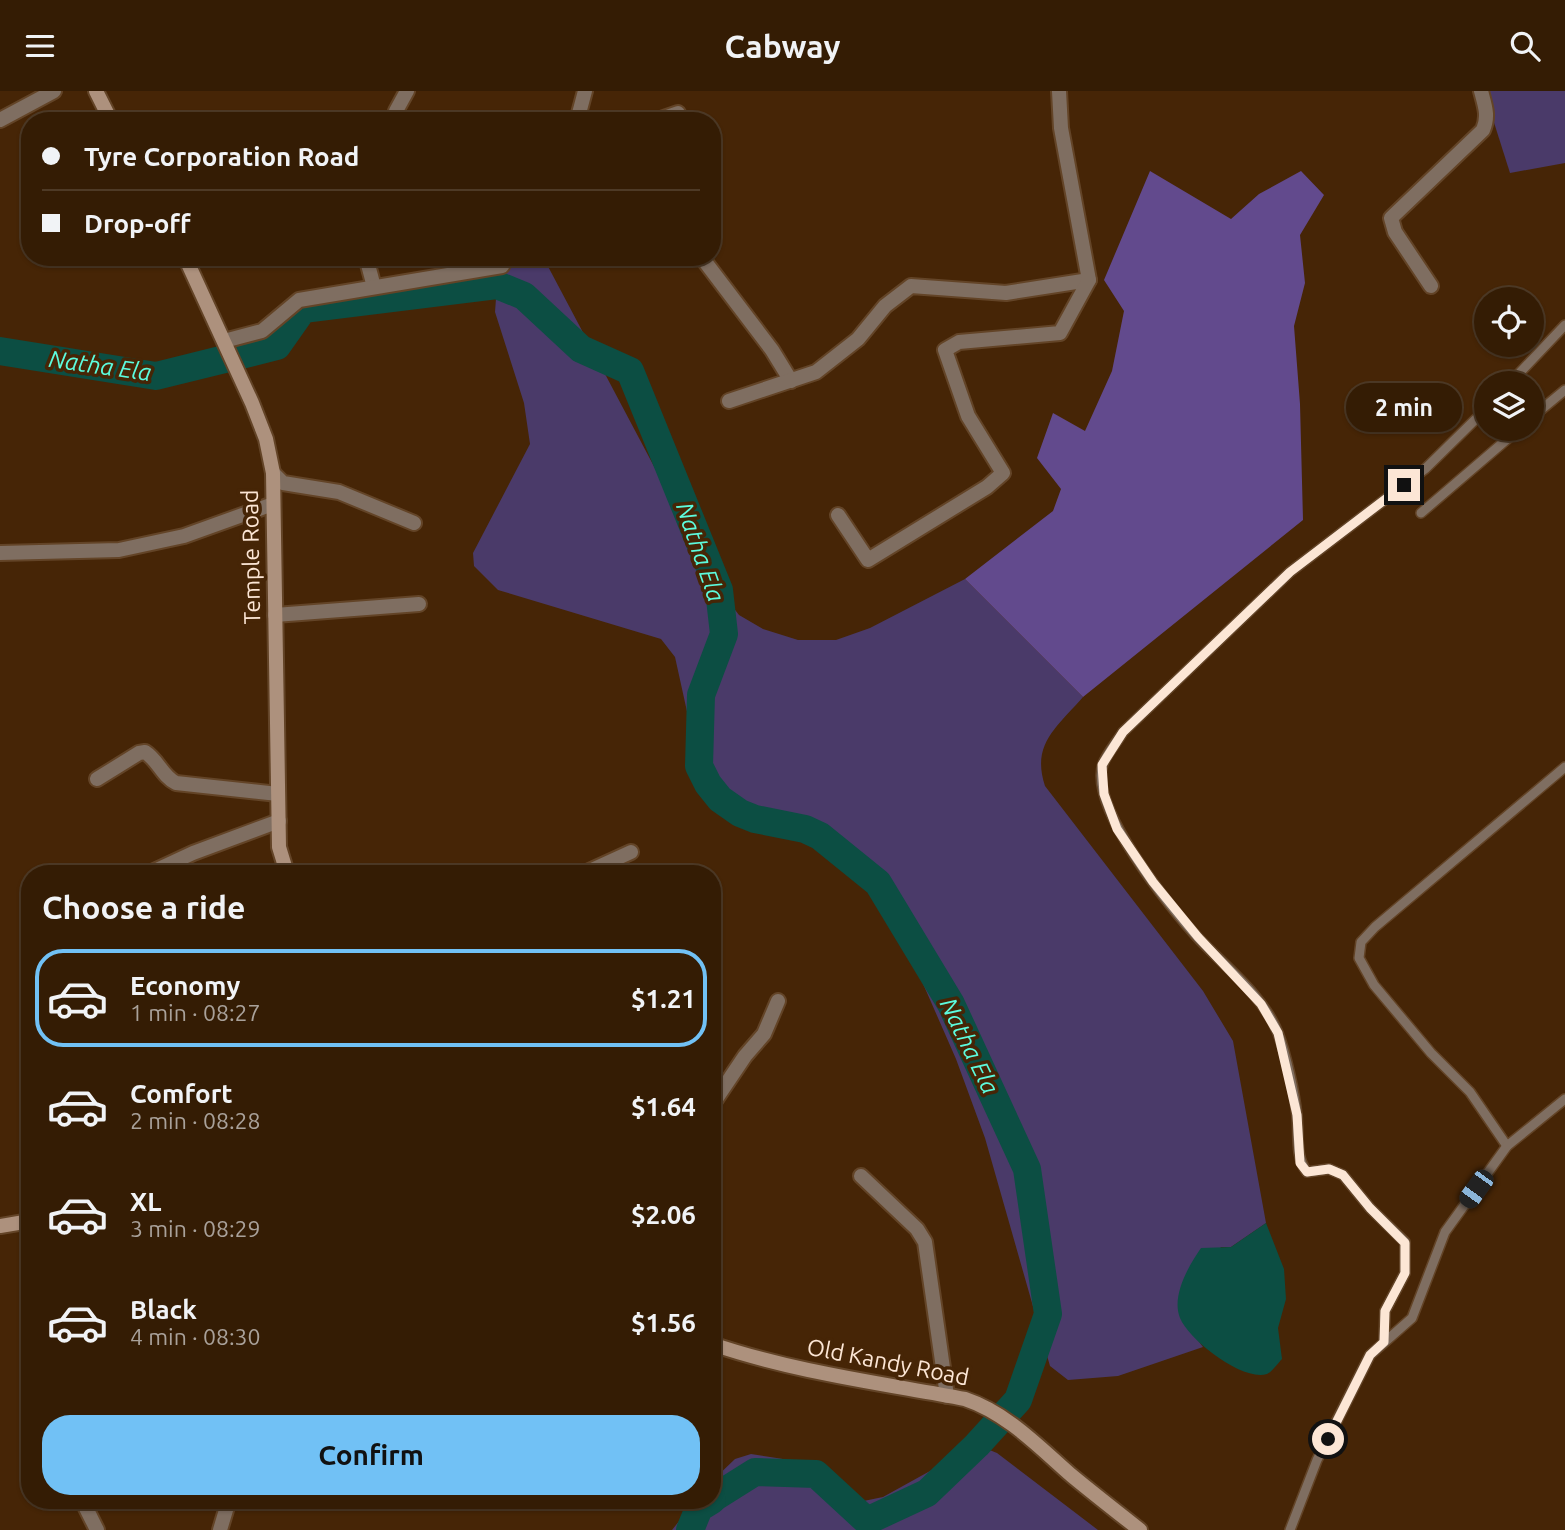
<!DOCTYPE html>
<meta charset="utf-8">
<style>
:root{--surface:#341c04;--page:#3c250e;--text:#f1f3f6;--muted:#a9a19a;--line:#4e3a26;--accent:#71c1f5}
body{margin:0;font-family:Ubuntu,sans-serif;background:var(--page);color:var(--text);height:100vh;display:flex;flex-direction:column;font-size:26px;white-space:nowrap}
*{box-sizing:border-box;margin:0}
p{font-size:23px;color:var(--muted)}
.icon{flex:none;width:38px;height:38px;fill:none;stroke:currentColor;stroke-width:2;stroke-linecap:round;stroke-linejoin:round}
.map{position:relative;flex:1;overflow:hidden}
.side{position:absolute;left:21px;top:774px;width:700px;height:644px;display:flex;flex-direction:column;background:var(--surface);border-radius:28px;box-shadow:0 2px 5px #0004,0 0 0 2px var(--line)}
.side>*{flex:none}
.hud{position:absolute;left:21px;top:21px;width:700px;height:154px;border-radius:28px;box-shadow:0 2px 5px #0004,0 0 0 2px var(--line);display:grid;align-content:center;height:154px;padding:0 21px;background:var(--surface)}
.tools{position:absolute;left:1474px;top:196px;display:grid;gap:14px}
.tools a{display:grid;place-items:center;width:70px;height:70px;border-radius:50%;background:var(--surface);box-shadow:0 2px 5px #0004,0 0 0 2px var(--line);font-size:35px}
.end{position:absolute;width:32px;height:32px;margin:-16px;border:9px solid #fce6d5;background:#111;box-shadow:0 0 0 4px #111}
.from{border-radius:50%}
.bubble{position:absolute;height:49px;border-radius:24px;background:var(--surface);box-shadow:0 2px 5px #0004,0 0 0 2px var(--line);font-size:23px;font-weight:600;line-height:49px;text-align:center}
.car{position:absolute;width:21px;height:42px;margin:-21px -10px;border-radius:9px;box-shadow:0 0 5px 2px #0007;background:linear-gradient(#222 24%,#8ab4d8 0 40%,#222 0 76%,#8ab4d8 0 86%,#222 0)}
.hud b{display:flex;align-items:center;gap:24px;height:66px;font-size:26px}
.hud b+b{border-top:2px solid var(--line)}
.hud i{width:18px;height:18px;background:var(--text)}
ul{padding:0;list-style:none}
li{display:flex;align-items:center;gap:21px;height:98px;margin:0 14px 10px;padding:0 7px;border:4px solid transparent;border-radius:28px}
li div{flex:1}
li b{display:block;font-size:26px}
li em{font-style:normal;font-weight:600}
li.active{border-color:var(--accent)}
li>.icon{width:63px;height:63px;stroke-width:1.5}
h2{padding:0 21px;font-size:32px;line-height:84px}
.cta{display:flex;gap:14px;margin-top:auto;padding:14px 21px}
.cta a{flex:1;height:80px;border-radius:28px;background:var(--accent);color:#111;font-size:28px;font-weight:600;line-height:80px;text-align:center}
header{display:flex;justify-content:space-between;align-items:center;height:91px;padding:0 21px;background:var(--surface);font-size:32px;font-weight:600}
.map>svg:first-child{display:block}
.green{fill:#4a3a69}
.forest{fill:#624a8d}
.water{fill:#0c4e43}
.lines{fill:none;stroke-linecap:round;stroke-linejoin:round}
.river{stroke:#0c4e43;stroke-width:28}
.lane-casing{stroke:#634427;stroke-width:12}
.street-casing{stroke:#634427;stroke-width:18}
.secondary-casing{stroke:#634427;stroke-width:18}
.lane{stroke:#7f6e61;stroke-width:9}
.street{stroke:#7f6e61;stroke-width:14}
.secondary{stroke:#ad917d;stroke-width:14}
.route{stroke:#fce6d5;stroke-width:9}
.labels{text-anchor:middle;stroke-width:7;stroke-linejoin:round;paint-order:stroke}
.street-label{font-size:23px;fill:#fce6d5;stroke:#462506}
.water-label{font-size:24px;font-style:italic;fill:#5cfbde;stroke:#462506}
</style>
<header><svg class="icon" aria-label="menu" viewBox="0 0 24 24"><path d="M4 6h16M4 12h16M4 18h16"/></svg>Cabway<svg class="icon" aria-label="search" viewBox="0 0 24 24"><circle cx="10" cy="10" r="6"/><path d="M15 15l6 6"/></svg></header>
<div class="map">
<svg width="1565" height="1439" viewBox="0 0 1565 1439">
<rect width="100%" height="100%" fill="#462506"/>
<!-- green -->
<g class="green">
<path d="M1484 0H1565V72L1510 82Z"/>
<path d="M508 166H543L719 498 739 524 763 538 798 549H836L870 537 965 488 1083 606C1057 636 1031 653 1045 695L1203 900 1233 950 1266 1132 1231 1156H1221L1180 1226 1203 1256 1118 1285 1068 1289 1050 1275 985 1047 956 968 917 879 883 818 860 783 820 745 805 738 755 728 740 722 720 708 708 693 699 675 675 566 661 548 498 499 474 475 473 462 530 353 524 312 495 221 497 194Z"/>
<path d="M977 1354 997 1362 1098 1439H672L696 1409H712V1390L735 1368 751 1363 783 1368 823 1400 849 1413 883 1406Z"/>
</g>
<!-- forest -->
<path class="forest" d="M1150 80 1231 128 1259 103 1301 80 1324 104 1300 144 1305 192 1294 235 1300 313 1303 429 1083 606 965 488 1053 420 1061 398 1037 367 1053 322 1085 340 1112 280 1124 220 1104 189Z"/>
<!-- water -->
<path class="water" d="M1266 1132 1284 1178 1286 1208 1278 1237 1282 1268C1278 1272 1272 1281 1267 1283 1243 1291 1189 1249 1180 1227 1171 1205 1189 1174 1201 1157L1231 1156Z"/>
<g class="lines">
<!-- river -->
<g class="river">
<path d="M0 260 156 285 277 255 303 218 497 194 524 205 581 258 630 280 719 499 724 543 701 604 699 675 708 693 720 708 740 722 755 728 805 738 820 745 878 792 951 913 1027 1078 1048 1223 1018 1309 977 1354 927 1402 867 1430 816 1383 755 1381 712 1408"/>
<path d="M690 1439 699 1417 712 1409"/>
</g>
<defs>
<g id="lane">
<path d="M1510 292 1565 234"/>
<path d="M1531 327 1565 299"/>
<path d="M1421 422 1519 338"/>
<path d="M1507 1055 1470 1001 1431 962 1374 894 1359 867 1361 851 1375 836 1565 676"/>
<path d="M1384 1251 1385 1220 1405 1182V1151L1370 1117 1343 1084 1329 1078 1307 1081C1295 1066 1299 1044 1297 1025 1295 1003 1286 963 1278 942 1264 906 1227 877 1200 849 1171 818 1088 716 1103 673 1107 662 1117 651 1123 641L1290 481 1425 378 1486 318"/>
<path d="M1290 1439 1317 1369 1370 1264 1412 1227 1445 1141 1507 1055 1565 1008"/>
</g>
<g id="street">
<path d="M396 20 407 0"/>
<path d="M0 29 54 0"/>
<path d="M577 30 585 0"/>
<path d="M655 30 678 22"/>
<path d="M366 166 374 196"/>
<path d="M697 166 703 168 772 259 791 290"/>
<path d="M1431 195 1395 141 1391 127 1483 39C1489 25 1485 15 1481 0"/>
<path d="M224 250 262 240 299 209 502 175 507 166"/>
<path d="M729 310 816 281 858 248 885 215 911 195 1006 202 1089 189"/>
<path d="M273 382 283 392 339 401 414 432"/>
<path d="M838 424 868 469 987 396 1003 382 968 325 945 259 959 251 1060 242 1089 189 1061 37 1059 0"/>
<path d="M0 462 119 459 184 445 273 413"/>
<path d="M275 524 419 513"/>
<path d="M97 688 139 662 145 661C158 669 162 685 176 692L278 703"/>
<path d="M150 782 193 762 279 730"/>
<path d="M585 782 631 761"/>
<path d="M712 1014 745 965 764 943 778 910"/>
<path d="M861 1085 917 1138 925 1151 947 1305"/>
<path d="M82 1409 97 1439"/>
<path d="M220 1439 229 1409"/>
</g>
<g id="secondary">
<path d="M96 0 111 30"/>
<path d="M185 166 252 312 266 348 273 382 279 756 287 782"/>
<path d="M0 1135 30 1130"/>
<path d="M712 1253C794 1281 880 1292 965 1308 1007 1322 1039 1356 1071 1384 1094 1403 1117 1421 1140 1439"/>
</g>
</defs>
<!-- lane casing -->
<use href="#lane" class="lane-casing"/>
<!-- street casing -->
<use href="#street" class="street-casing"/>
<!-- secondary casing -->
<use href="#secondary" class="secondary-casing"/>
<!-- lane -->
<use href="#lane" class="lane"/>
<!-- street -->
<use href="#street" class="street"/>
<!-- secondary -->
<use href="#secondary" class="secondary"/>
</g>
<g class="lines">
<!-- route -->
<path class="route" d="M1328 1348 1370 1264 1384 1251 1385 1220 1405 1182V1152L1370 1117 1343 1084 1329 1078 1307 1081 1300 1072 1297 1024 1278 942 1261 913 1198 846 1153 791 1117 738 1104 703 1102 674 1123 641 1290 481 1404 394"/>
</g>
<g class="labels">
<!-- street labels -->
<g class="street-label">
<text transform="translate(251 466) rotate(-91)" y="8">Temple Road</text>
<text transform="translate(888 1271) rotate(11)" y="8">Old Kandy Road</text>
</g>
<!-- water labels -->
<g class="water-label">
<text transform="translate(100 275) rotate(8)" y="8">Natha Ela</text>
<text transform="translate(700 461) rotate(71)" y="8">Natha Ela</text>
<text transform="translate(969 955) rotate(64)" y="8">Natha Ela</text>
</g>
</g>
</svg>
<div class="tools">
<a><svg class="icon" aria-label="locate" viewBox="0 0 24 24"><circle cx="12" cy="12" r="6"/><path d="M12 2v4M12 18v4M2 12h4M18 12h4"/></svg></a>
<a><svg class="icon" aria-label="layers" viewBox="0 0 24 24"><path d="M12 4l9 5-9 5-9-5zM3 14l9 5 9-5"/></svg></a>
</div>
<i class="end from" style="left:1328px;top:1348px"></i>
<i class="end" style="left:1404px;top:394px"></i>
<div class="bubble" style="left:1346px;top:292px;width:116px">2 min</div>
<i class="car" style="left:1476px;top:1098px;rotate:216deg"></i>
<div class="hud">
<b><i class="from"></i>Tyre Corporation Road</b>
<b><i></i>Drop-off</b>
</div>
<section class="side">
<h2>Choose a ride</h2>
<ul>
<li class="active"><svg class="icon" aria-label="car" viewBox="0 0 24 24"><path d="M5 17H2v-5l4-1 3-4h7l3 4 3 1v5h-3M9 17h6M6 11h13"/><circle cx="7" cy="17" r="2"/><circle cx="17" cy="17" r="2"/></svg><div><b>Economy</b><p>1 min · 08:27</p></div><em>$1.21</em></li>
<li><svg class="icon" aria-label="car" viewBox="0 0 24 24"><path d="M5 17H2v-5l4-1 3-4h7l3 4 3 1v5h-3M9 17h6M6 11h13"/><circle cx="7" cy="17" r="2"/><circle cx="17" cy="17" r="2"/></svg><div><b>Comfort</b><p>2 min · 08:28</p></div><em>$1.64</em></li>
<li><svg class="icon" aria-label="car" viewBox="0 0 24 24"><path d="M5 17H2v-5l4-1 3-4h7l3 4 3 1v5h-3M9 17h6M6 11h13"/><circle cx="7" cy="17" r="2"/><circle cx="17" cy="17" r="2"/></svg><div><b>XL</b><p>3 min · 08:29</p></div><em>$2.06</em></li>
<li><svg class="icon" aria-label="car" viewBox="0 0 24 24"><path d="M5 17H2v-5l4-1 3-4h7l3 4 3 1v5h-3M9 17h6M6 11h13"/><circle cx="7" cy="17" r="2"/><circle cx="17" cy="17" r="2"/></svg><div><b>Black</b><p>4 min · 08:30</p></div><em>$1.56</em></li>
</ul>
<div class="cta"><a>Confirm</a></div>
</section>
</div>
